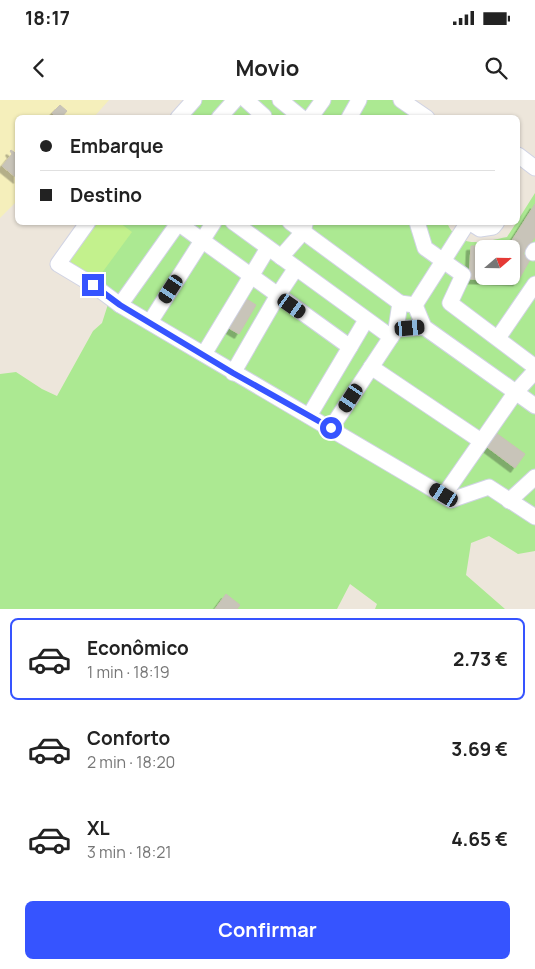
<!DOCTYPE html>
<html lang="pt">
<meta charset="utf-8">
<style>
:root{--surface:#fff;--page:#f6f6f6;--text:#222;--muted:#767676;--line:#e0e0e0;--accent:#3654ff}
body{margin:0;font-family:Manrope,sans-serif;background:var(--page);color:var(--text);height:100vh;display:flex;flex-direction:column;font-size:19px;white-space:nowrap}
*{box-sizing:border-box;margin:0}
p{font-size:16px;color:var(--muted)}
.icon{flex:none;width:28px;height:28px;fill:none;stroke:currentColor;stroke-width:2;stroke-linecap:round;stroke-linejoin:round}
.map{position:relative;height:509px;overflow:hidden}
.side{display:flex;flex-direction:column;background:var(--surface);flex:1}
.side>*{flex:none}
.banner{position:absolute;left:15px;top:15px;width:505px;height:110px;border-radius:8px;box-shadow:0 1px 4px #0004;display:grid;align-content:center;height:110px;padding:0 25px;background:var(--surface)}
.needle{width:32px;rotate:70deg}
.controls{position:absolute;left:475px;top:140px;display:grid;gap:10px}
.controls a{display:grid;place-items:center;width:45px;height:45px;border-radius:8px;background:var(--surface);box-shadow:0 1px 4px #0004;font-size:25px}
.end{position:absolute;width:22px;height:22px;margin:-11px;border:6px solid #3654ff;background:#fff;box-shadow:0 0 0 2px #fff}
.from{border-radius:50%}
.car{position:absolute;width:15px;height:30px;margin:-15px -8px;border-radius:6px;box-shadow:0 0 4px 1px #0007;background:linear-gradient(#222 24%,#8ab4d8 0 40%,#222 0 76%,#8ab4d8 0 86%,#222 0)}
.banner b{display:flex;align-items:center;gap:18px;height:48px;font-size:19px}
.banner b+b{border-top:1px solid var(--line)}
.banner i{width:12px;height:12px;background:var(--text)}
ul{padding:9px 0 0;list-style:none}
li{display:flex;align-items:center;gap:15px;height:82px;margin:0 10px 8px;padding:0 15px;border:2px solid transparent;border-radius:8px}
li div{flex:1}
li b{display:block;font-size:19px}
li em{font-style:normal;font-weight:700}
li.active{border-color:var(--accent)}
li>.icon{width:45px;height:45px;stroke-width:1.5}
.button{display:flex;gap:10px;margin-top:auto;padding:10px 25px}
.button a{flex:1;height:58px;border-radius:8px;background:var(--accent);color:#fff;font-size:20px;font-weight:700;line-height:58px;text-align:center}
.status{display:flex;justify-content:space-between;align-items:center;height:35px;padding:0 25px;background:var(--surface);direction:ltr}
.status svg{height:14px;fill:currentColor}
header{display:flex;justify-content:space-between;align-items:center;height:65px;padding:0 25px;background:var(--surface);font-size:22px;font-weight:700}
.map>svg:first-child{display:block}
.green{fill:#ace992;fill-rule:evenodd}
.sand{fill:#f5efbb}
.pitch{fill:#c3f18d}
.building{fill:#c8c4b9;stroke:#c9c2b4;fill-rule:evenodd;filter:url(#shadow)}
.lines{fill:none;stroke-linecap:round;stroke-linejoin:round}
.minor-casing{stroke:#d0d3e4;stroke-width:17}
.minor{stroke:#fff;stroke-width:15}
.route{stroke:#3654ff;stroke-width:6}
</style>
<div class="status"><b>18:17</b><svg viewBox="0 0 49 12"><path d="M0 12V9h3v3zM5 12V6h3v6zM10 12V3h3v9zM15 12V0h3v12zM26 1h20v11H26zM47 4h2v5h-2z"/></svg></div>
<header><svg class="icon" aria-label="back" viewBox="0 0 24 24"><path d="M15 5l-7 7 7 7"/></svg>Movio<svg class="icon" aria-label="search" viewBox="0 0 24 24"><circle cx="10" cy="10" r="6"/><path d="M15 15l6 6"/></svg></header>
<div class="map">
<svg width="535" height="509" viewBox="0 0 535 509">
<defs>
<filter id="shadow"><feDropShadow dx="-4.5" dy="4.5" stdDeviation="0" flood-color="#0004"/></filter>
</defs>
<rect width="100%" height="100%" fill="#ede6db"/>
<!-- green -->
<g class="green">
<path d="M187 0H410L436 17 171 18Z"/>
<path d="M535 93V451L518 454 489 436 471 443 466 475 505 509H375L377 504 350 484 337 509H0V274L16 272 42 289 57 296 93 231 102 223 109 201 55 169 85 123H447C459 150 483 142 507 137L516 123 518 122V120ZM484 149H511V176H484Z"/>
</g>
<!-- sand -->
<path class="sand" d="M0 0H109L94 17 18 18 17 101 0 118Z"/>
<!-- pitch -->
<path class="pitch" d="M98 123H120L132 132 93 185 64 163Z"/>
<!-- building -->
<g class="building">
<path d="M60 5 67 11 61 18H57L52 13Z"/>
<path d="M11 50 18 55V79L2 66 12 54 10 51Z"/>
<path d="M535 104V137L523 154 531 158 518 181 469 179 471 146 509 145ZM484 149H511V176H484Z"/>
<path d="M245 198 256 205 239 234 227 227Z"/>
<path d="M496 333 525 354 515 368 487 347Z"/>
<path d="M226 494 240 505 237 509H215Z"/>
</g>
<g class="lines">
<defs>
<g id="minor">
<path d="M246 0 264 16"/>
<path d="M280 0 302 18"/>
<path d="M401 0 427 18"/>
<path d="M178 18 194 0"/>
<path d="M219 18 235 0"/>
<path d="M310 18 323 0"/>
<path d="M349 18 359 0"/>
<path d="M518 55 535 68"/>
<path d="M88 122 58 164 93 185 120 205 451 400 489 387 535 417"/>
<path d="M233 122 391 237"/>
<path d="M290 122 400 203"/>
<path d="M417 122 425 148 463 175 450 203 535 267"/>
<path d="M469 122 480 129 493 127 497 122"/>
<path d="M178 123 350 247 309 316"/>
<path d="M533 153 535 150"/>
<path d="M281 157 303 132 305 124"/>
<path d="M400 203 415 205 424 227 396 229Z"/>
<path d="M120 205 179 122"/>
<path d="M415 205 468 122"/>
<path d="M150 222 214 122"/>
<path d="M424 227 535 306"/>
<path d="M498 238 535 184"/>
<path d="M350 247 366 220"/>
<path d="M204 254 268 148"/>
<path d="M371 267 481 341"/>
<path d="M233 273 278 195 296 168"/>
<path d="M331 328 395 231"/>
<path d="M444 395 515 293 535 271"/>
<path d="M509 401 535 377"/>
</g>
</defs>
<!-- minor casing -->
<use href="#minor" class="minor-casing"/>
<!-- minor -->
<use href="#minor" class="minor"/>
</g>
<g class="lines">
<!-- route -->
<path class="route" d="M93 185 120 205 233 273 331 328"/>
</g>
</svg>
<div class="controls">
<a><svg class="needle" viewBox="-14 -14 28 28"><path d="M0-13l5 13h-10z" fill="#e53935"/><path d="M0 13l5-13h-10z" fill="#767676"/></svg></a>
</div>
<i class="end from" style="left:331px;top:328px"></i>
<i class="end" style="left:93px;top:185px"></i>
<i class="car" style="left:171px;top:189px;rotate:213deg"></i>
<i class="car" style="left:292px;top:206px;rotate:125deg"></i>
<i class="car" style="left:410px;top:228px;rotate:85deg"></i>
<i class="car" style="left:351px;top:298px;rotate:213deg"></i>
<i class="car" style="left:444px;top:395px;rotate:301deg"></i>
<div class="banner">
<b><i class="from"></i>Embarque</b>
<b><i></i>Destino</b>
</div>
</div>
<section class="side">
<ul>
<li class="active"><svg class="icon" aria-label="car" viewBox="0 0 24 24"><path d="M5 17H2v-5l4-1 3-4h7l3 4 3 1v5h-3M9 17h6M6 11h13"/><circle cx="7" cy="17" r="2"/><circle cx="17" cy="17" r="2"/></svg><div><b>Econômico</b><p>1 min · 18:19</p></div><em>2.73 €</em></li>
<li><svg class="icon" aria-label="car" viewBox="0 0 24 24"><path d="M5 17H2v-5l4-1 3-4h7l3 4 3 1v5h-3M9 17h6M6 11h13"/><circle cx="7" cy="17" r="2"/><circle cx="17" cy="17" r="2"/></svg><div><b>Conforto</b><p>2 min · 18:20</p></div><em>3.69 €</em></li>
<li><svg class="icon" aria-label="car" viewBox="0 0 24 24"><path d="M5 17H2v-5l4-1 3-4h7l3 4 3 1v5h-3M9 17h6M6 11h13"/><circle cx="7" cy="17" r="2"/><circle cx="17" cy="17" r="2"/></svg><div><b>XL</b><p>3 min · 18:21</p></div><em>4.65 €</em></li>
</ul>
<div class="button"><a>Confirmar</a></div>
</section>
